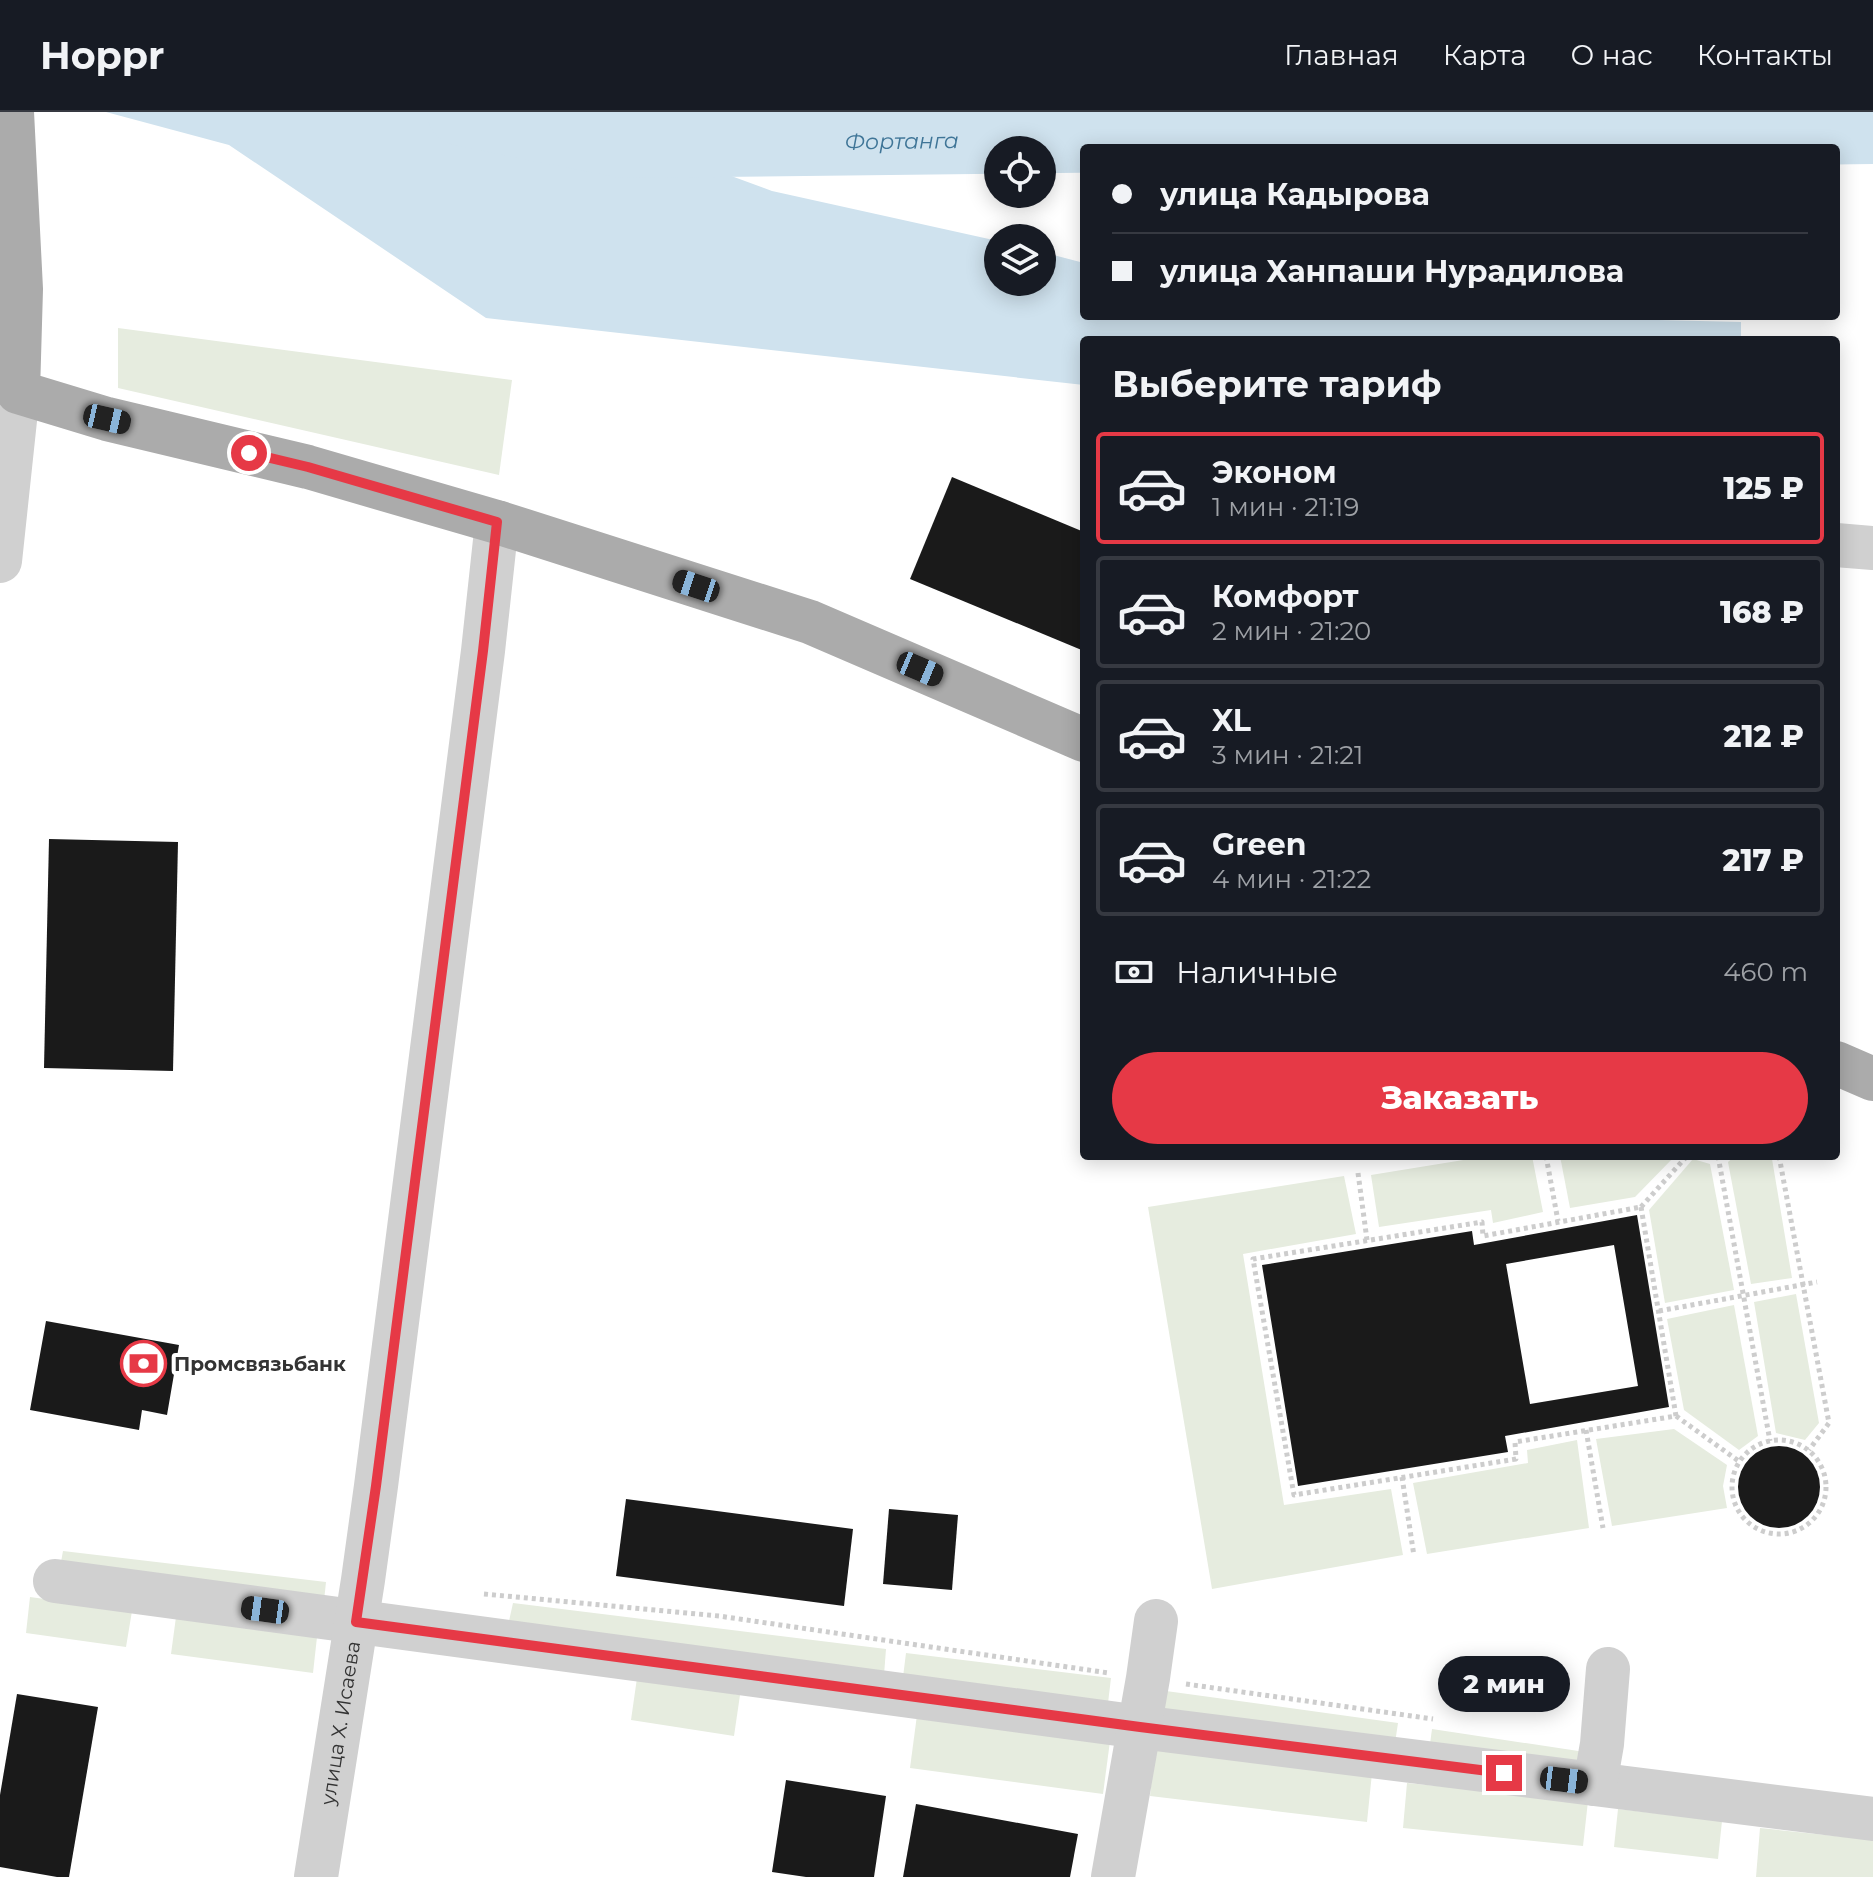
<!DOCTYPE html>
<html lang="ru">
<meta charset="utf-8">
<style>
:root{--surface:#171b24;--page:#242831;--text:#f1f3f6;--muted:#9ea1a6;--line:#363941;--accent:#e63946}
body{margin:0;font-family:Montserrat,sans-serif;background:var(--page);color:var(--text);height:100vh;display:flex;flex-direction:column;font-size:30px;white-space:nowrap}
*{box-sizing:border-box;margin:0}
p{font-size:26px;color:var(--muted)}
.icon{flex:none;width:44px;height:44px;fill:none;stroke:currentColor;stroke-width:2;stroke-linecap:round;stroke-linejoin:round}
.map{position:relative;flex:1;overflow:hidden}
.side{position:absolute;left:1080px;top:224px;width:760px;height:824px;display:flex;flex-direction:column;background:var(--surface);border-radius:8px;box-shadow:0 4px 20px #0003}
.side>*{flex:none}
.top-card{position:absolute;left:1080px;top:32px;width:760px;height:176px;border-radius:8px;box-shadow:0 4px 20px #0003;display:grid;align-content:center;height:176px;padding:0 32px;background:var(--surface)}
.tools{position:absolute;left:984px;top:24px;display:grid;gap:16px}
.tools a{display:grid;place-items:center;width:72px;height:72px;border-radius:50%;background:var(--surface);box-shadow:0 4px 20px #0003;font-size:40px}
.end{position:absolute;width:36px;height:36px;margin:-18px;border:10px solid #e63946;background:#fff;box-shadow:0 0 0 4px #fff}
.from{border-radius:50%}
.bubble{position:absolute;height:56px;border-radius:28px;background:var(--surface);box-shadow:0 4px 20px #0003;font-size:26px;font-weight:800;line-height:56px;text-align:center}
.car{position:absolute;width:24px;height:48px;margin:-24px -12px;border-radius:10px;box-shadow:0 0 6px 2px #0007;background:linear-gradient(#222 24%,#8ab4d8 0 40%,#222 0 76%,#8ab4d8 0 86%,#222 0)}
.top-card b{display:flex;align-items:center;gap:28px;height:76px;font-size:30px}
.top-card b+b{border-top:2px solid var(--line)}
.top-card i{width:20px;height:20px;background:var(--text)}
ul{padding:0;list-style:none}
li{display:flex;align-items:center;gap:24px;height:112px;margin:0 16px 12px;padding:0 16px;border:4px solid var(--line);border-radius:8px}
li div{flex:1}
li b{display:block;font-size:30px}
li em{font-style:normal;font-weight:800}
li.selected{border-color:var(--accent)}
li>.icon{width:72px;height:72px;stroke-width:1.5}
h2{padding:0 32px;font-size:36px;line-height:96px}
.pay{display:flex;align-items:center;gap:20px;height:88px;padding:0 32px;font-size:30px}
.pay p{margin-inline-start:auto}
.button{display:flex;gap:16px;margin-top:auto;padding:16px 32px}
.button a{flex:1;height:92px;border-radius:48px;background:var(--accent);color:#fff;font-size:32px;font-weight:800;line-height:92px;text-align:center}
header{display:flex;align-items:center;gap:48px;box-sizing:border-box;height:112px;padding:0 40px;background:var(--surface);border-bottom:2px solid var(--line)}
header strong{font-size:38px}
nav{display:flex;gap:44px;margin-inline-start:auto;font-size:28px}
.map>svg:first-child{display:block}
.green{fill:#e6ecdf}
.water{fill:#cfe2ee}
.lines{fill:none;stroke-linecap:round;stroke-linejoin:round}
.river{stroke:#cfe2ee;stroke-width:68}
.building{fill:#1a1a1a;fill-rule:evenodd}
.path{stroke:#cdcdcd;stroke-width:5;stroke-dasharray:4 4;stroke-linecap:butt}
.minor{stroke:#d0d0d0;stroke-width:44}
.major{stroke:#ababab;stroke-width:44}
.route{stroke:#e63946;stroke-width:10}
.labels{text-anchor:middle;stroke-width:8;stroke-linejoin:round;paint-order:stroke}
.poi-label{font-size:20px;font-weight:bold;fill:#333;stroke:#fff;text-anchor:start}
.street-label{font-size:20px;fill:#333;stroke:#fff}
.water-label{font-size:22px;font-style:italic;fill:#3f7597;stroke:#fff}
</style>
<header>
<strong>Hoppr</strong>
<nav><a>Главная</a><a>Карта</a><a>О нас</a><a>Контакты</a></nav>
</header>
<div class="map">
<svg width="1873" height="1765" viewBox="0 0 1873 1765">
<rect width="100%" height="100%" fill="#fff"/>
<!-- green -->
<g class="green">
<path d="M118 216 512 268 499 363 118 276Z"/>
<path d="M1488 1044H1532L1543 1100 1493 1111 1491 1098 1379 1115 1371 1063Z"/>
<path d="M1560 1044H1675L1635 1085 1570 1096Z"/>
<path d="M1735 1044H1765L1772 1047 1792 1166 1751 1172 1728 1050Z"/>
<path d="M1693 1047 1710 1052 1734 1178 1665 1191 1649 1098Z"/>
<path d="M1344 1064 1356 1122 1243 1142 1284 1393 1391 1377 1403 1443 1212 1477 1148 1095Z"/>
<path d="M1796 1182 1819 1311 1805 1328 1776 1321 1754 1190Z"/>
<path d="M1734 1193 1758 1324 1739 1338 1684 1298 1667 1207Z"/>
<path d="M1674 1317 1727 1353 1723 1374 1727 1396 1612 1414 1596 1327Z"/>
<path d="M1577 1328 1589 1416 1427 1442 1413 1371 1528 1351 1527 1338Z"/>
<path d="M63 1439 326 1470 324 1489 61 1450Z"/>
<path d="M30 1485 132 1499 126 1535 26 1521Z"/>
<path d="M513 1491 886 1537 884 1563 509 1509Z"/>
<path d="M176 1505 317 1525 313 1561 171 1542Z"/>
<path d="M906 1541 1111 1566 1108 1591 903 1565Z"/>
<path d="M637 1566 740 1583 734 1624 631 1608Z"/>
<path d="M1166 1579 1398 1611 1395 1631 1163 1598Z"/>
<path d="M917 1603 1110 1629 1103 1682 910 1656Z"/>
<path d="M1432 1617 1618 1645 1616 1660 1430 1632Z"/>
<path d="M1155 1636 1372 1661 1367 1710 1150 1684Z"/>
<path d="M1407 1671 1588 1689 1583 1734 1403 1716Z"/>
<path d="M1618 1697 1722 1709 1718 1747 1614 1735Z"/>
<path d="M1760 1716 1873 1728V1765H1756Z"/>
</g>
<!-- water -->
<g class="water">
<path d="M106 0H632L685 47 772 79 998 129V170H1042V140L1084 151V204H1493L1741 210V228H1084V273L486 206 229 33Z"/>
<path d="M1362 0H1731L1732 36H1418Z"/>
</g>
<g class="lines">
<!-- river -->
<g class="river">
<path id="s1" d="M461 0 623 32 1493 22"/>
<path d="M1638 21 1873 18"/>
</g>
</g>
<!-- building -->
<g class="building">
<path d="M952 365 1084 420V539L910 467Z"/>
<path d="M49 727 178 730 173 959 44 956Z"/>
<path d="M1637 1103 1669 1295 1505 1324 1508 1340 1298 1374 1262 1153 1472 1119 1474 1133ZM1614 1133 1638 1274 1530 1292 1506 1152Z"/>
<path d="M46 1209 179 1233 167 1303 142 1298 139 1318 30 1298Z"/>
<circle cx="1779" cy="1375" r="41"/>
<path d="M626 1387 853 1417 844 1494 616 1464Z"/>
<path d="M889 1397 958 1403 952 1478 883 1472Z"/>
<path d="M17 1582 98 1595 69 1765H57L0 1755V1683Z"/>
<path d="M786 1668 886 1684 874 1765H806L772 1760Z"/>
<path d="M916 1692 1078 1722 1070 1765H903Z"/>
</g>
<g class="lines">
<!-- path -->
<g class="path">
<path d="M1546 1044 1558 1109"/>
<path d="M1718 1044 1770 1329"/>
<path d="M1779 1044 1829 1311 1809 1338"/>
<path d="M1358 1061 1367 1128"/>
<path d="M1641 1095 1676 1304 1515 1330 1516 1347 1294 1383 1253 1147 1482 1110 1483 1124Z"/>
<path d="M1641 1095 1687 1044"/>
<path d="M1659 1199 1817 1170"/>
<path d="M1676 1304 1740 1350"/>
<path d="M1586 1318 1603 1416"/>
<circle cx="1779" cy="1375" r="47"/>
<path d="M1402 1365 1414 1444"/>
<path d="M484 1482 719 1504 1109 1561"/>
<path d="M1186 1572 1433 1607"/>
</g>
<!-- minor -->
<g class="minor">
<path d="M0 275 18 280 0 449"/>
<path d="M1836 433 1873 436"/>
<path d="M55 1469 1140 1615 1873 1707"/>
<path d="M1595 1672 1602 1632 1608 1557"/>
<path id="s2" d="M316 1765 363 1468 376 1374 483 539 497 410"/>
<path d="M1113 1765 1148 1566 1156 1509"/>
</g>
<!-- major -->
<g class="major">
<path d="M12 0 21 177 18 280 107 307 308 355 497 410 810 510 1084 628"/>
<path d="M1836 951 1873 967"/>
</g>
</g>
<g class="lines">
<!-- route -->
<path class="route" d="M249 341 308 355 497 410 483 539 376 1374 356 1510 1140 1615 1504 1661"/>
</g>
<!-- icons -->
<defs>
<symbol id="bank-ring" viewBox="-11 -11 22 22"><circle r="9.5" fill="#fff" stroke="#e63946" stroke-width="1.5"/><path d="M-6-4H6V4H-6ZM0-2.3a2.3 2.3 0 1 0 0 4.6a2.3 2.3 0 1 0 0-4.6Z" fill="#e63946"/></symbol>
</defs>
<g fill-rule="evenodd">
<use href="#bank-ring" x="118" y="1226" width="51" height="51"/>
</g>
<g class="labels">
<!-- poi labels -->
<g class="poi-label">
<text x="174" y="1259">Промсвязьбанк</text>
</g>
<!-- street labels -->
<g class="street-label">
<text dy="7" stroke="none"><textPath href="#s2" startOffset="156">улица Х. Исаева</textPath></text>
</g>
<!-- water labels -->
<g class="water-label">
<text dy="8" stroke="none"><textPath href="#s1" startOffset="444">Фортанга</textPath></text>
</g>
</g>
</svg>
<div class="tools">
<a><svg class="icon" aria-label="locate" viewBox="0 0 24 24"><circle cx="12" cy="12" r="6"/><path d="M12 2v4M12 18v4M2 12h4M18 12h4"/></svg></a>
<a><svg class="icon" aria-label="layers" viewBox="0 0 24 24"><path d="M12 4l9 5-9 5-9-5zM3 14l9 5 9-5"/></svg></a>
</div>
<i class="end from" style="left:249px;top:341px"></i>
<i class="end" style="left:1504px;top:1661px"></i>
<div class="bubble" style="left:1438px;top:1544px;width:132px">2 мин</div>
<i class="car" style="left:107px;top:307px;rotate:103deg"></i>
<i class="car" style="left:696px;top:474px;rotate:288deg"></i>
<i class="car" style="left:920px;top:557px;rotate:113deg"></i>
<i class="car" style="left:265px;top:1498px;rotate:278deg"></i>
<i class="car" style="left:1564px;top:1668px;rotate:97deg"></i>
<div class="top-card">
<b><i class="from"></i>улица Кадырова</b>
<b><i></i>улица Ханпаши Нурадилова</b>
</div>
<section class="side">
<h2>Выберите тариф</h2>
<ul>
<li class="selected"><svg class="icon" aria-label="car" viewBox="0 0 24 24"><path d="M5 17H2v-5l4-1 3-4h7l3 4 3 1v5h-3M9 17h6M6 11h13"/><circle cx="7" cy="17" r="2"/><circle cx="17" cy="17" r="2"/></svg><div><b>Эконом</b><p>1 мин · 21:19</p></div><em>125 ₽</em></li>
<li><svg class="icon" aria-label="car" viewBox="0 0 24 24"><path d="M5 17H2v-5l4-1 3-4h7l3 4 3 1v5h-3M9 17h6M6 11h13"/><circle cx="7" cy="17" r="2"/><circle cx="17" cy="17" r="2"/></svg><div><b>Комфорт</b><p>2 мин · 21:20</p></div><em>168 ₽</em></li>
<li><svg class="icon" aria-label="car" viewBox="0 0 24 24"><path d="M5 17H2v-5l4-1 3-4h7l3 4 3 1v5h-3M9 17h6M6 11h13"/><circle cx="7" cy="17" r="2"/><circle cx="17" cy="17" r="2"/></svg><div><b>XL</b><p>3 мин · 21:21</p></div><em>212 ₽</em></li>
<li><svg class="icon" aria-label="car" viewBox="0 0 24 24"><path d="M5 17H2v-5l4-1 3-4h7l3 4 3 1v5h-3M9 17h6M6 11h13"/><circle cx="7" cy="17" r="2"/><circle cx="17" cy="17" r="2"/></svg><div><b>Green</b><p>4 мин · 21:22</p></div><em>217 ₽</em></li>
</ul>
<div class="pay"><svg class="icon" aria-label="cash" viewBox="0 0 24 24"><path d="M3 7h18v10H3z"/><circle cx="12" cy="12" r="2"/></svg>Наличные<p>460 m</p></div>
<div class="button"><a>Заказать</a></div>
</section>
</div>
